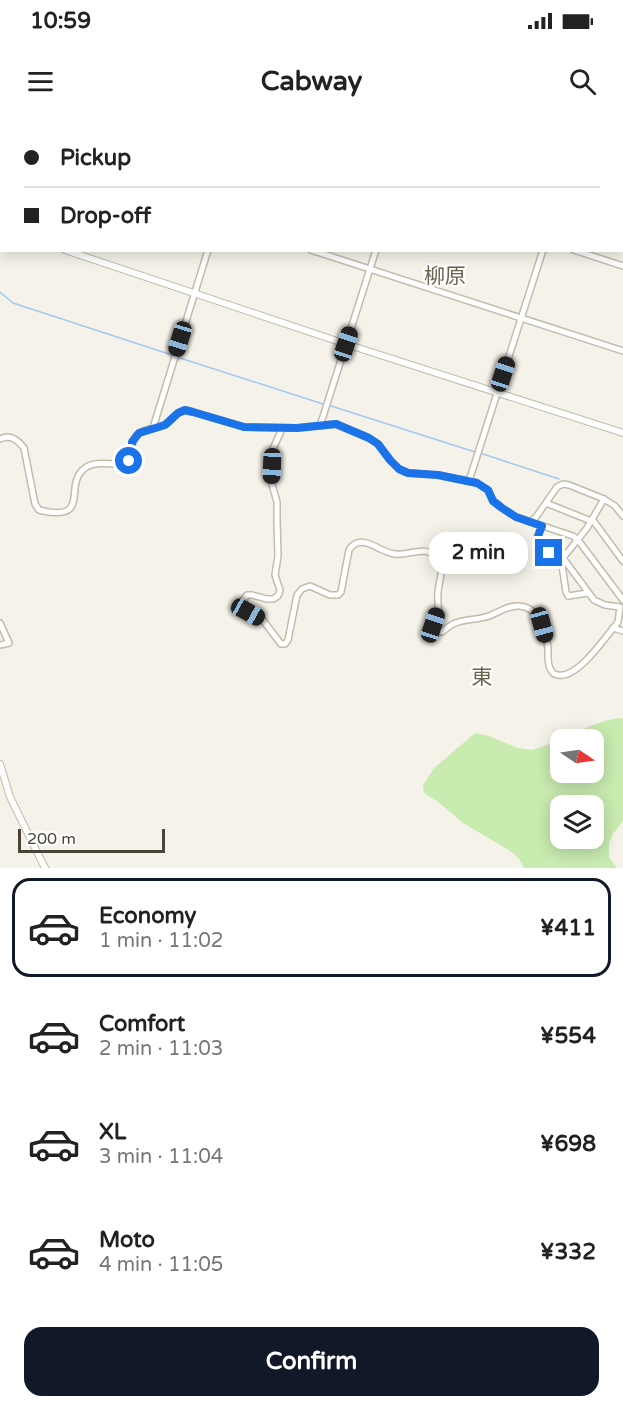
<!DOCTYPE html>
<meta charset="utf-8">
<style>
:root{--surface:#fff;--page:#f6f6f6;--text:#222;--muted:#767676;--line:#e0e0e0;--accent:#111827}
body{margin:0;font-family:"Varela Round","Noto Sans JP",sans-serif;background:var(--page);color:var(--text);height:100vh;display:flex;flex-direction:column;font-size:22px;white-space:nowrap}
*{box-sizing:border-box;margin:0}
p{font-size:20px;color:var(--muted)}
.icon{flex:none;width:33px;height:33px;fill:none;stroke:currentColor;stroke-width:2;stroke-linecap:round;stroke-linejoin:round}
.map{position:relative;height:748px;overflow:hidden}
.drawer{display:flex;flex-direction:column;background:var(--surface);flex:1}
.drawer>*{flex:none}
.guide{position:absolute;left:0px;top:0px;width:624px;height:132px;box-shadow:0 3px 15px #0003;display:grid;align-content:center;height:132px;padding:0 24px;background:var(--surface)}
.needle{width:39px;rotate:103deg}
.fabs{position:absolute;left:550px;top:609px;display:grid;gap:12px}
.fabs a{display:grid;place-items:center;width:54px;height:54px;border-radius:12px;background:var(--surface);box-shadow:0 3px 15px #0003;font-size:30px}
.scale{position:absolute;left:18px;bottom:15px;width:147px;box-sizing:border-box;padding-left:6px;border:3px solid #494437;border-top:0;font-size:16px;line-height:21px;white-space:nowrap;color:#494437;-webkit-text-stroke:4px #fff;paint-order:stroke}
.end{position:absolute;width:27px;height:27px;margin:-14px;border:8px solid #1a73e8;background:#fff;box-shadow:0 0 0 3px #fff}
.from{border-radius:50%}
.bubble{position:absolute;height:42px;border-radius:18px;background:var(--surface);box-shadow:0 3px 15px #0003;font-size:20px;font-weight:800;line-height:42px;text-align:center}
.car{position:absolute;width:18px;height:36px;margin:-18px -9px;border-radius:8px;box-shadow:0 0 4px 2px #0007;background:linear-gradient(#222 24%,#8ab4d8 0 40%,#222 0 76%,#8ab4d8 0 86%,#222 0)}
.guide b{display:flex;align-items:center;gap:21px;height:57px;font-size:22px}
.guide b+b{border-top:2px solid var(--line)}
.guide i{width:15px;height:15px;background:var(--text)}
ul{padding:10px 0 0;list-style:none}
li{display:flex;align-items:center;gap:18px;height:99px;margin:0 12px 9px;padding:0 12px;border:3px solid transparent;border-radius:18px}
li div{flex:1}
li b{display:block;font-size:22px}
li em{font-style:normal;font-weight:800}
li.on{border-color:var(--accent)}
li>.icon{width:54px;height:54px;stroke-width:1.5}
.primary-button{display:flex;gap:12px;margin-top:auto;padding:12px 24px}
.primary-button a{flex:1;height:69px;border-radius:18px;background:var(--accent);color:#fff;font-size:24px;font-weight:800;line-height:69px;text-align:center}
.status{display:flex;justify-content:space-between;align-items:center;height:42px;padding:0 30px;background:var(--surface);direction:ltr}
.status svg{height:16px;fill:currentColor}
header{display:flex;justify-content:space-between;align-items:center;height:78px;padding:0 24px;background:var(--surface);font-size:27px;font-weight:800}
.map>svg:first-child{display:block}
.green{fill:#c8ebb0;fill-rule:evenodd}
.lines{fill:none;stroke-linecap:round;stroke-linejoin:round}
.stream{stroke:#a3c8f4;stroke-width:1.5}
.river{stroke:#a3c8f4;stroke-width:9}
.minor-casing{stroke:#c1bcab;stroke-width:8}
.tertiary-casing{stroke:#c1bcab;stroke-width:8}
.minor{stroke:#fff;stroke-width:5}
.tertiary{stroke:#fff;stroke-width:6}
.route{stroke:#1a73e8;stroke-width:8}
.labels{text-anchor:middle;stroke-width:4.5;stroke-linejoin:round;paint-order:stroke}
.quarter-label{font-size:21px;fill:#6c644d;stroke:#fff}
</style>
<div class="status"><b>10:59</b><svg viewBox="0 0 49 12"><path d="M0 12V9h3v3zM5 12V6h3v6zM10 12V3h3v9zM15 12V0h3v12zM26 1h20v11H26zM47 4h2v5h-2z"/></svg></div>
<header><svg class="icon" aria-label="menu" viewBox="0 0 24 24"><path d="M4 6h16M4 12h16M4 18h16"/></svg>Cabway<svg class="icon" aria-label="search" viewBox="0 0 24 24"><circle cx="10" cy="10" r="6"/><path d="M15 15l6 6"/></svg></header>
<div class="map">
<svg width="623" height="748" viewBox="0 0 623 748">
<rect width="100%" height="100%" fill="#f5f3e9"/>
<!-- green -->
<path class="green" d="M623 598V701L613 714 609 724V737L617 748H524L519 739 512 732 463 703 438 682 424 673 423 665 434 648 475 613 489 616 518 628 532 630 561 620V652H594V620L562 619C582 610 601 599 623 598ZM561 686H594V718H561Z"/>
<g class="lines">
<!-- stream -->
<g class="stream">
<path d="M0 172 13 183 172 235"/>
<path d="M177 237 323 284"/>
<path d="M328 285 475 332"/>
<path d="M480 333 559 359"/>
</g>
<!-- river -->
<g class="river">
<path d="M449 0 454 2"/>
<path d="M622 55H623"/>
</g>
<defs>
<g id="minor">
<path d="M430 0 435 2"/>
<path d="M485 0 490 2"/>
<path d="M553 0 555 2"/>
<path d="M250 2 251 0"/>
<path d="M417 2 418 0"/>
<path d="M585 2V0"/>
<path d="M622 44H623"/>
<path d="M622 63H623"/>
<path d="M311 130 623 231"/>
<path d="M574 130 623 146"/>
<path d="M320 306 376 130"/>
<path d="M153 308 208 130"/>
<path d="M282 309 272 331 271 361 277 382V401L278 436 275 455 280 470 278 476 273 479H267L252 475H247L244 479 245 487 248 492 262 499 281 524H285L288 520 297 475 302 469 310 466 330 475H338L341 472 349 430C361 411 380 433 395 434 410 436 428 423 438 440 440 443 441 446 441 449 442 457 438 465 438 473 437 479 439 486 438 492 437 496 435 501 433 505L436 510 442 512C446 509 449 506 453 504 462 499 478 500 489 496 499 492 509 485 519 486 539 487 546 511 548 528 548 534 547 545 551 550 553 554 554 554 558 555 578 559 606 516 618 502L620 487 605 485 594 480 563 438 587 408 604 379"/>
<path d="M0 319C10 314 18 320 24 328L35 384 39 390C93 403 62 365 85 348 98 338 121 349 129 341 135 335 130 326 134 319 141 307 156 310 166 304 172 301 174 295 180 292 184 290 188 291 193 292L244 307 297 308 336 304 369 318 378 324 390 340 399 349 408 353 438 355 477 363 488 370 493 381 502 388 516 397 573 416 578 420 623 480"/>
<path d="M469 361 543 130"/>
<path d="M546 383 591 401"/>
<path d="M592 399 623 441"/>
<path d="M530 402 536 397 557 367 563 364 569 365 604 379 615 386 623 396"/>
<path d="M542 406 537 417 538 424 549 433 563 438 562 445 566 472 568 476 588 473"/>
<path d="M0 503 9 523 0 525"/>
<path d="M613 508 623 511"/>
</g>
<g id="tertiary">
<path d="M0 109H2"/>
<path d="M65 130 346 224 623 313"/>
<path d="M0 644 10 677 45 748"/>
</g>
</defs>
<!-- minor casing -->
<use href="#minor" class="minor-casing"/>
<!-- tertiary casing -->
<use href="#tertiary" class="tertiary-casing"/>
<!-- minor -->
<use href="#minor" class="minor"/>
<!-- tertiary -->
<use href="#tertiary" class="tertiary"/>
</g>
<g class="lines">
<!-- route -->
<path class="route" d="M129 341 132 337V322L139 313 165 305 178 293 185 290 193 292 244 307 297 308 336 304 369 318 378 324 390 340 399 349 408 353 438 355 477 363 488 370 493 381 502 388 516 397 542 406C535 422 536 422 549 433"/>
</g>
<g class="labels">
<!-- quarter labels -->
<g class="quarter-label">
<text x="445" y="163">柳原</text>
<text x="482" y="564">東</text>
</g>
</g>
</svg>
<div class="fabs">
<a><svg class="needle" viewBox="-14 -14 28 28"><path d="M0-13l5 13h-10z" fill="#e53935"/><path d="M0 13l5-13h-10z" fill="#767676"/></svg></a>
<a><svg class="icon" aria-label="layers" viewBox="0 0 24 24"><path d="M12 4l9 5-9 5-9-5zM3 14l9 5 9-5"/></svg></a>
</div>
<div class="scale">200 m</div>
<i class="end from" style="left:129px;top:341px"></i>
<i class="end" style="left:549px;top:433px"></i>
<div class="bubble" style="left:429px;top:412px;width:99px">2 min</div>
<i class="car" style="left:180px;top:219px;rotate:197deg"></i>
<i class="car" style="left:346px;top:224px;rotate:18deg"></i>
<i class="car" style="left:503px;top:254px;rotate:18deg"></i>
<i class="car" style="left:272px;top:346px;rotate:182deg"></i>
<i class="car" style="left:248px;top:492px;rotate:119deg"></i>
<i class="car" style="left:433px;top:505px;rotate:18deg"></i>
<i class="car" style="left:542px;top:505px;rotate:165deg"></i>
<div class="guide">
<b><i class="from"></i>Pickup</b>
<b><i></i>Drop-off</b>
</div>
</div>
<section class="drawer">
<ul>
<li class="on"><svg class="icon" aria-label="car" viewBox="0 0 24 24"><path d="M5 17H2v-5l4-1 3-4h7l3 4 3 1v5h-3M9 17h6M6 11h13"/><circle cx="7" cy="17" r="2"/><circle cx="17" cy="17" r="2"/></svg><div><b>Economy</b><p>1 min · 11:02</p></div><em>¥411</em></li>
<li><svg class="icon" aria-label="car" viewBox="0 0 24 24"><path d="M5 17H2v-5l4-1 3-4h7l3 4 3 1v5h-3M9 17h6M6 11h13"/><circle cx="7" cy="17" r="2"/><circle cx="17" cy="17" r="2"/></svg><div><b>Comfort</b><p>2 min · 11:03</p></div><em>¥554</em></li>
<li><svg class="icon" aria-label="car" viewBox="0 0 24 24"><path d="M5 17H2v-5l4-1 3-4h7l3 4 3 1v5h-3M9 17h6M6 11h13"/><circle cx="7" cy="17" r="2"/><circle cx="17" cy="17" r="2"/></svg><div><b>XL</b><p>3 min · 11:04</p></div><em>¥698</em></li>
<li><svg class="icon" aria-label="car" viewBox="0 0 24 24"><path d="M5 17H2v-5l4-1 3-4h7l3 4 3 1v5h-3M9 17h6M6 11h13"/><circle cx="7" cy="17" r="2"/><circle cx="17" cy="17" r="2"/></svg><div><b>Moto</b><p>4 min · 11:05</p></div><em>¥332</em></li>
</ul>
<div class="primary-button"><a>Confirm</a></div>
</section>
